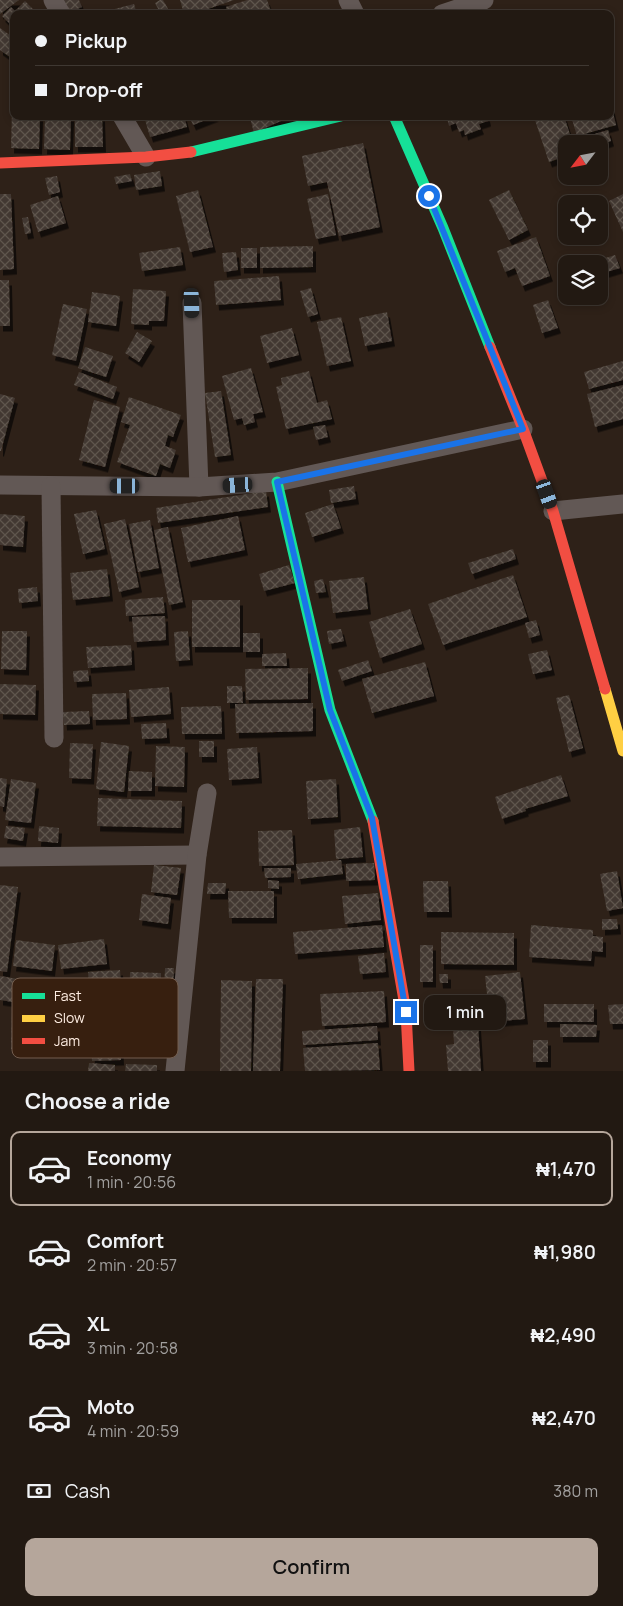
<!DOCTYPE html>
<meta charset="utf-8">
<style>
:root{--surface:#221912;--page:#2a221b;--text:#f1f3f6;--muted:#a2a09f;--line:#3f3832;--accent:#b5a69b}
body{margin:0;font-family:Manrope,sans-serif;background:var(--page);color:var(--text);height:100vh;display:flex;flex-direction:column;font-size:19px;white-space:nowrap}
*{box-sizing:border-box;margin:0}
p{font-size:16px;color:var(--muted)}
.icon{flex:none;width:28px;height:28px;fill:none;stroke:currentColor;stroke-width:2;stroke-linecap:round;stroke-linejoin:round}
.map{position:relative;height:1071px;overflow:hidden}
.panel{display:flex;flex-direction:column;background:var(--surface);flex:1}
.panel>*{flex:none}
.banner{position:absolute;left:10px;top:10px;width:604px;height:110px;border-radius:10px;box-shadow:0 2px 8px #0003,0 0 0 1px var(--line);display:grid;align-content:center;height:110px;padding:0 25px;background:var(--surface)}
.needle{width:32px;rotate:238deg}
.tools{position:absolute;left:558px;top:135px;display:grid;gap:10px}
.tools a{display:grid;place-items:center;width:50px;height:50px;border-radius:10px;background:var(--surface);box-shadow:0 2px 8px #0003,0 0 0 1px var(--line);font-size:25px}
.end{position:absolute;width:22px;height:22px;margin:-11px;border:6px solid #1a73e8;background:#fff;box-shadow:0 0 0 2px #fff}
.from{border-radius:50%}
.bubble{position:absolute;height:35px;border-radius:10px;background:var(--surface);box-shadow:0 2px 8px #0003,0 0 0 1px var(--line);font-size:16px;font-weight:600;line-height:35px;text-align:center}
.car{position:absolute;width:15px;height:30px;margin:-15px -8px;border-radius:6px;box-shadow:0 0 4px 1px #0007;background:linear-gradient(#222 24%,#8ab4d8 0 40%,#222 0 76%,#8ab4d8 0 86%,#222 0)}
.banner b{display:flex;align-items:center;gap:18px;height:48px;font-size:19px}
.banner b+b{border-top:1px solid var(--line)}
.banner i{width:12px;height:12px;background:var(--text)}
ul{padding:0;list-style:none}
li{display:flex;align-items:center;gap:15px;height:75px;margin:0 10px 8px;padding:0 15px;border:2px solid transparent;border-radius:10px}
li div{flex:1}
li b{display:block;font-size:19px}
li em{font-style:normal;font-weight:600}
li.current{border-color:var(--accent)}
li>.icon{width:45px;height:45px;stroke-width:1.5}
h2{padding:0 25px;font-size:22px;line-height:60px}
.pay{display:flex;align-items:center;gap:12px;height:55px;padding:0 25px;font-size:19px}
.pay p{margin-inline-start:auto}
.primary-button{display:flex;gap:10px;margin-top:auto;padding:10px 25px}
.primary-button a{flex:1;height:58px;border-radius:10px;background:var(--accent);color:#111;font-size:20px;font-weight:600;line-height:58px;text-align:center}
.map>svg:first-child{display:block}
.building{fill:url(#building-cross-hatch);filter:url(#shadow)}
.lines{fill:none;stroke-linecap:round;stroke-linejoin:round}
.street{stroke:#625855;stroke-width:19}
.fast{stroke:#16e098;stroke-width:11}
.slow{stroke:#ffcf43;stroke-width:11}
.jam{stroke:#f24e42;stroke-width:11}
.route{stroke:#1a73e8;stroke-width:6}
.key{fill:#371f0f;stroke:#735d4e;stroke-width:1}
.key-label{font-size:14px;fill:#feede2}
</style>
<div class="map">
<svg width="623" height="1071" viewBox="0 0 623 1071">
<defs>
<pattern id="building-cross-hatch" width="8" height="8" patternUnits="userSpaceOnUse" patternTransform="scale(1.25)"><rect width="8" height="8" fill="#423830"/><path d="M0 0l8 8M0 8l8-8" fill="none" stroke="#5e554e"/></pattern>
<filter id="shadow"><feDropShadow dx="3" dy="5.5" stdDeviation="0" flood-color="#0009"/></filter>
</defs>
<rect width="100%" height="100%" fill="#2e2118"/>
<!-- building -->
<g class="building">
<path d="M0 0H19L0 14Z"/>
<path d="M58 0H79L82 7 65 14Z"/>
<path d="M160 0H163L171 14H161L155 3Z"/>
<path d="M180 0H234L193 14H184Z"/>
<path d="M247 0H267L272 14H228L226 7Z"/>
<path d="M25 1 38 14H14V28L2 16 11 7 15 11Z"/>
<path d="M134 4 137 14H99V13Z"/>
<path d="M0 28 14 38V51L10 57 0 50Z"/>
<path d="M611 105 616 125 577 136 571 116H610Z"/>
<path d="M12 110H14V116H40L39 149 11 148Z"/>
<path d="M45 116H71L70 150 44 149Z"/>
<path d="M75 116H102L103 147H75Z"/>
<path d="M144 116H184L187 127 150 137Z"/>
<path d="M189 116H216L193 125Z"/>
<path d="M258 116H292L254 133 250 118Z"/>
<path d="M453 116H487L488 121 479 124 481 129 465 135 464 130 459 132 456 123 449 126 447 118Z"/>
<path d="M548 116H564L573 144H566V156L549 162 535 120Z"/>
<path d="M608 130 611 141 599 145V144H579L578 139Z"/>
<path d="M363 143 380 227 339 236 327 182 308 186 302 156Z"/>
<path d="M160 171 162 186 136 190 134 175Z"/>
<path d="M130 174 132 181 116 184 114 177Z"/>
<path d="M57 176 60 192 49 195 45 178Z"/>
<path d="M198 190 213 247 190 252 176 196Z"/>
<path d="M509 190 528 230 509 240 489 200Z"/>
<path d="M0 194H11L14 269 0 270Z"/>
<path d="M328 194 336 235 316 239 307 199Z"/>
<path d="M623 194V232L609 201Z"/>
<path d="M58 196 66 223 38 232 30 205Z"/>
<path d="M28 217 31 233 25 234 22 218Z"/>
<path d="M536 237 550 276 522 286 515 268 505 272 497 251Z"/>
<path d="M313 246V267L260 268V247Z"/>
<path d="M180 247 183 265 142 271 139 253Z"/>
<rect x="241" y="248" width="16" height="20"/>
<path d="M236 252 238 270 224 272 222 253Z"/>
<path d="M615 255 620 268 603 273 599 260Z"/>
<path d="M279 276 281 300 216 305 214 281Z"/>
<path d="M0 280H9L10 326H0Z"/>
<path d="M311 288 318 314 308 317 300 291Z"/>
<path d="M133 289 166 291 164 321H149V325L131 324Z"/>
<path d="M92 292 120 296 116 326 88 322Z"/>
<path d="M548 300 558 328 542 333 533 305Z"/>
<path d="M63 304 87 309 76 361 52 355Z"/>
<path d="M387 312 392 341 365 346 359 318Z"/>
<path d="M341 317 351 361 327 366 317 322Z"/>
<path d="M292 328 299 355 267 363 260 336Z"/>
<path d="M137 332 152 341 139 362 125 353Z"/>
<path d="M85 347 113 356 106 377 78 368Z"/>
<path d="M623 361V380L589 389 584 372Z"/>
<path d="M251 368 263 412 253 414 255 422 244 425 242 418 234 420 222 376Z"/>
<path d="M309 371 317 403 327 400 332 419 286 429 276 387 282 385 281 378Z"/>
<path d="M79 372 117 387 113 399 74 385Z"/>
<path d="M623 385V419L595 427 587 394Z"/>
<path d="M221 391 231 455 215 457 205 393Z"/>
<path d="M0 394 15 398 1 451H0Z"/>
<path d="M129 397 181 415 173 437 168 435 165 446 176 450 170 468 160 464 156 476 117 462 130 425 121 422Z"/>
<path d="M94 400 120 407 105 467 79 460Z"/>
<path d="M325 425 328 437 316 440 313 427Z"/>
<path d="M354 486 356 499 331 503 329 490Z"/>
<path d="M266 491 268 507 158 523 156 508Z"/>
<path d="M333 504 341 528 312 537 305 513Z"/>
<path d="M96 510 105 549 83 554 74 514Z"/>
<path d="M0 514 25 516 23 547 0 545Z"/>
<path d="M238 516 245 550 188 562 181 528Z"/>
<path d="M125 519 139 587 119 592 104 524Z"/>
<path d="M150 520 159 568 138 572 129 524Z"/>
<path d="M168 527 183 602 169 605 154 530Z"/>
<path d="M513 549 516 559 472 574 468 563Z"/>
<path d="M289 565 295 583 264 591 259 574Z"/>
<path d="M107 569 110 596 73 600 70 573Z"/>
<path d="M513 575 527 617 443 645 428 604Z"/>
<path d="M364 577 368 609 333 613 329 581Z"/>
<path d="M323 579 326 592 316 593 314 581Z"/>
<path d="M37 587 38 601 19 603 18 589Z"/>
<path d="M163 597 165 613 126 616 125 600Z"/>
<rect x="192" y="600" width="48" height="47"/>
<path d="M410 609 422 644 380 658 369 622Z"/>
<path d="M165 616 166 640 134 642 132 617Z"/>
<path d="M536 620 540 635 529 638 525 623Z"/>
<path d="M341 629 344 641 329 644 327 631Z"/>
<path d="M2 631H27L26 670 1 669Z"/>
<path d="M188 631 190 660 176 661 174 632Z"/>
<rect x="243" y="633" width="17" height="19"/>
<path d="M131 645 132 665 88 668 86 647Z"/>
<path d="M547 650 552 670 533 674 528 654Z"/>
<path d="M286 653 287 666H262V654Z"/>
<path d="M368 660 372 671 342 681 338 670Z"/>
<path d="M425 662 434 696 372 713 362 679Z"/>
<path d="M308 668V699L246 700 245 669Z"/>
<path d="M88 670 89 681 74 682 73 671Z"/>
<path d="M0 684 36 685 35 715 0 714Z"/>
<path d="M227 686H242L243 703H227Z"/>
<path d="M169 687 171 714 131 717 129 690Z"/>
<path d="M126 693 127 719 93 720 92 694Z"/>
<path d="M569 695 583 748 569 752 556 698Z"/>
<path d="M313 703V731L236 733 235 704Z"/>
<path d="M221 706 222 734H182L181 707Z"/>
<path d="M89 711 90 724 64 725 63 712Z"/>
<path d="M166 723 167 738 142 739 141 724Z"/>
<rect x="199" y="741" width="15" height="16"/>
<path d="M101 742 129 746 124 792 96 789Z"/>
<path d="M70 743 93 744 91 779 69 778Z"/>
<path d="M156 746 185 747 184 787 155 786Z"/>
<path d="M257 747 259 778 229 780 227 749Z"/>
<path d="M129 771 152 772V791H128Z"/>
<path d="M561 775 568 796 525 809 526 811 502 819 495 797Z"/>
<path d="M0 778 7 779 4 807 0 806Z"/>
<path d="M11 779 36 783 31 823 5 820Z"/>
<path d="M336 779 338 817 308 819 306 781Z"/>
<path d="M98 798 182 801 181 828 97 826Z"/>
<path d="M6 826 25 828 23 841 4 838Z"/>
<path d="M39 826 59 828 58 843 38 841Z"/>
<path d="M360 827 363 857 336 859 334 830Z"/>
<path d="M292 830 294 865 259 866 258 831Z"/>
<path d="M341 860 343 874 298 879 296 864Z"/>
<path d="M374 863 375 880 346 881V864Z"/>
<path d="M154 865 181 868 177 895 151 892Z"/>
<path d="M264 868H291V877L265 878Z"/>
<path d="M617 871 623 908 607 911 600 874Z"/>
<path d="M268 880 279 881V889L268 888Z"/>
<path d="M423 881H448L449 912H424Z"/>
<path d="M208 883H226L225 894H207Z"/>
<path d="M0 885 18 887 7 972 0 971Z"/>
<path d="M228 891H274V918H229Z"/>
<path d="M378 893 381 920 345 924 342 896Z"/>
<path d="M142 894 171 898 168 924 139 920Z"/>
<path d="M602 919H617L618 929 602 930Z"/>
<path d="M382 925 384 947 295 954 293 932Z"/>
<path d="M531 925 593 930V936L603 937V952L592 951 591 961 529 957Z"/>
<path d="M441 932 514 933V965L441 964Z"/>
<path d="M104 939 107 964 61 969 58 945Z"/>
<path d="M16 940 55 945 52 971 13 966Z"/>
<rect x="420" y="945" width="13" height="37"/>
<path d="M384 953 386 972 360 974 358 956Z"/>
<path d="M165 968H174L171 1015H163Z"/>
<path d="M120 970 123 1008 91 1010 88 972Z"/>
<path d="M130 972 161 973V1015L144 1014V1010L129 1009Z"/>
<path d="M520 972 525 1019 490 1022 485 976Z"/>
<path d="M439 974H448V983H440Z"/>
<path d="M0 976 18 979 13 1002 0 1000Z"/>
<path d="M256 979H283L280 1071H253Z"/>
<path d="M221 980 252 981 251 1071H220Z"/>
<path d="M384 991 386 1022 322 1026 320 994Z"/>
<rect x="544" y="1004" width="50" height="18"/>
<path d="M623 1004V1024H610L608 1005Z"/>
<path d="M12 1011 35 1012 34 1050 11 1049Z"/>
<path d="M119 1012 121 1060 92 1061 90 1013Z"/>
<path d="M560 1024 597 1025 596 1037H560Z"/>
<path d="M478 1025 481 1071H448L446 1045 454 1044 453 1026Z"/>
<path d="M377 1026 378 1040 303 1045 302 1031Z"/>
<rect x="533" y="1040" width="15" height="22"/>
<path d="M378 1043 380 1070 305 1071 303 1048Z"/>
<path d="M89 1063 115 1065V1071H88Z"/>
<path d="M126 1064 157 1065V1071H125Z"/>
</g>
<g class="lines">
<!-- street -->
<g class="street">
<path d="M53 0 61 14"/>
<path d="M348 0 355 14"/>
<path d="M442 14 484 0"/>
<path d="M122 116 146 157"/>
<path d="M192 303 199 487"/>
<path d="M0 485 199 487 277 482 523 429"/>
<path d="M51 486 54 738"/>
<path d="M553 511 623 504"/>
<path d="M0 857 197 855"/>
<path d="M175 1071 197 855 207 793"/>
</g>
<!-- fast -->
<g class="fast">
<path d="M394 116 443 228 490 347"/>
<path d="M191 152 341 116"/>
<path d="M277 482 330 710 373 821"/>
</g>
<!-- slow -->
<path class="slow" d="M605 689 623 751"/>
<!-- jam -->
<g class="jam">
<path d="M0 163 146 157 191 152"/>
<path d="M490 347 523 429 553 511 605 689"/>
<path d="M373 821 406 1012 409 1071"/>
</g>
</g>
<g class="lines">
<!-- route -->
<path class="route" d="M406 1012 372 818 330 710 277 482 523 429 429 196"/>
</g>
<!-- legend -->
<rect x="12" y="978" width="166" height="80" rx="8" class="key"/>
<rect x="22" y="993" width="23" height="6" fill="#16e098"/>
<rect x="22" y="1015" width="23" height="7" fill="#ffcf43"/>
<rect x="22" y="1038" width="23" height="6" fill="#f24e42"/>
<g class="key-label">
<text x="54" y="1001">Fast</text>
<text x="54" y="1023">Slow</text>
<text x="54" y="1046">Jam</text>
</g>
</svg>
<div class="tools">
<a><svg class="needle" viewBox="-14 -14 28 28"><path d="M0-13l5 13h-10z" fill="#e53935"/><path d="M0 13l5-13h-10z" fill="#a2a09f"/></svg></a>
<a><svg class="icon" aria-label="locate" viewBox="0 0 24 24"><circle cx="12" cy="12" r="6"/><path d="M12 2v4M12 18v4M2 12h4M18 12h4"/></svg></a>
<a><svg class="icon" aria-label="layers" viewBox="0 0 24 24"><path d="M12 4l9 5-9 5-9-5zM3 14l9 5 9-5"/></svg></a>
</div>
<i class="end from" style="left:429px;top:196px"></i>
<i class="end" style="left:406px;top:1012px"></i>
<div class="bubble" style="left:424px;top:995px;width:82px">1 min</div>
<i class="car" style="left:192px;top:303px;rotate:178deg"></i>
<i class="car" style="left:238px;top:485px;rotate:267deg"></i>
<i class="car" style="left:125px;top:486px;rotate:270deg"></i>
<i class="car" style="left:547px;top:494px;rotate:160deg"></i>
<div class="banner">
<b><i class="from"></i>Pickup</b>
<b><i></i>Drop-off</b>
</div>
</div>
<section class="panel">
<h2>Choose a ride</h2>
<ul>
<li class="current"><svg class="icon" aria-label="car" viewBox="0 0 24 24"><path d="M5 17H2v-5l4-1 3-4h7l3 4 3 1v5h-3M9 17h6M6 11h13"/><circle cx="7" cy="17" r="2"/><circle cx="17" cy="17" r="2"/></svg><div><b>Economy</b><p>1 min · 20:56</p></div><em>₦1,470</em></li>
<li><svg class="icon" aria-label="car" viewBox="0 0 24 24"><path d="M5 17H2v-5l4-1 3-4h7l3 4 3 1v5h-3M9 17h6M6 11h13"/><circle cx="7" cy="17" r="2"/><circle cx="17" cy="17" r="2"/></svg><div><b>Comfort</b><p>2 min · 20:57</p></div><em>₦1,980</em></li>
<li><svg class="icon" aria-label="car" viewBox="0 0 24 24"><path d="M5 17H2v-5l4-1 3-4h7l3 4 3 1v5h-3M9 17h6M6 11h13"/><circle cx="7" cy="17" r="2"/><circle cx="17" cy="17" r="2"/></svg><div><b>XL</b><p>3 min · 20:58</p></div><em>₦2,490</em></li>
<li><svg class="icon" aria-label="car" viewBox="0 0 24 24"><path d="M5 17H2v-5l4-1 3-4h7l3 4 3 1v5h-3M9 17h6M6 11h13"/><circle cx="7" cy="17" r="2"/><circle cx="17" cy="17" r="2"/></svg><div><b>Moto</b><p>4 min · 20:59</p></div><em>₦2,470</em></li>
</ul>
<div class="pay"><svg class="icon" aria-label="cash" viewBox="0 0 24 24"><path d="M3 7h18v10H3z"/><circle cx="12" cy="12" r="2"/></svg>Cash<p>380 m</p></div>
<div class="primary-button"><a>Confirm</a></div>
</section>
